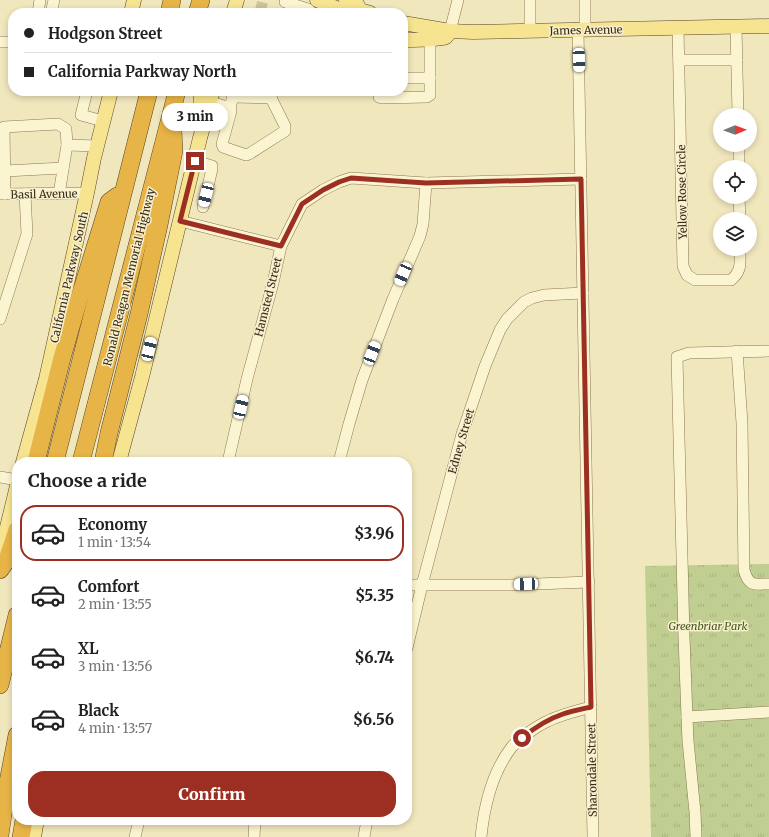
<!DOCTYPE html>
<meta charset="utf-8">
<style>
:root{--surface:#fff;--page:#f6f6f6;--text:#222;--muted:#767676;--line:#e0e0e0;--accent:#9c2f21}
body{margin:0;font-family:Merriweather,serif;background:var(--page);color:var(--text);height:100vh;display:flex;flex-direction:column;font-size:15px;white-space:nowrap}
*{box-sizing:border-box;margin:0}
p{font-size:13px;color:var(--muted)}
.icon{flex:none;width:22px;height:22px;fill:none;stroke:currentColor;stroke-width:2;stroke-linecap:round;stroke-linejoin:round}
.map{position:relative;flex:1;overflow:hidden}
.drawer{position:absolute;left:12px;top:457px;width:400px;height:368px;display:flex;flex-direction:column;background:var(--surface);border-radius:16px;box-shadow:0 2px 6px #0003}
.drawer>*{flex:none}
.top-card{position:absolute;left:8px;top:8px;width:400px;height:88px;border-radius:16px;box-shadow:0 2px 6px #0003;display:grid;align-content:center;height:88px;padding:0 16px;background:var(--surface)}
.needle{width:26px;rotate:89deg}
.controls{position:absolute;left:713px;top:108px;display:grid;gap:8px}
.controls a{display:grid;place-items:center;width:44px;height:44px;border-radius:50%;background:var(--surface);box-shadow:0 2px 6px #0003;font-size:20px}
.end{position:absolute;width:18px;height:18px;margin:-9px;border:5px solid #9c2f21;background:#fff;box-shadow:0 0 0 2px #fff}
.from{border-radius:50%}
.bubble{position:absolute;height:28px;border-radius:14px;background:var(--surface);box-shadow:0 2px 6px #0003;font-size:13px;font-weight:800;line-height:28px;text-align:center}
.car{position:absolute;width:12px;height:24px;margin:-12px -6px;border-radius:5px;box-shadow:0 0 3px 1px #0007;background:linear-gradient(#fff 24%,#345 0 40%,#fff 0 76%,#345 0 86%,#fff 0)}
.top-card b{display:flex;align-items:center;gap:14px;height:38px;font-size:15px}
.top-card b+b{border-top:1px solid var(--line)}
.top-card i{width:10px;height:10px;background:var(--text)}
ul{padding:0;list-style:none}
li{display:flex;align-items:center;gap:12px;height:56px;margin:0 8px 6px;padding:0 8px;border:2px solid transparent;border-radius:16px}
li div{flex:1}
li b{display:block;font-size:15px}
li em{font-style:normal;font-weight:800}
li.current{border-color:var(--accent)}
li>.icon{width:36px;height:36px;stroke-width:1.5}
h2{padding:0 16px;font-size:18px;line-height:48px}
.primary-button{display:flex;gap:8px;margin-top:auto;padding:8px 16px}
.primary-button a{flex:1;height:46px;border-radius:16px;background:var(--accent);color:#fff;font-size:16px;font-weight:800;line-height:46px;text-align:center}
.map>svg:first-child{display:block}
.grass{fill:url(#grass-tufts)}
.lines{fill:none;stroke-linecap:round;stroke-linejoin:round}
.minor-tunnel{stroke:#ccc29d;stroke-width:11;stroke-dasharray:11 5.5;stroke-linecap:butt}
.minor-casing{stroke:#8a7755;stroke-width:12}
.major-casing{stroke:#57442a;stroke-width:15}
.highway-casing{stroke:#57442a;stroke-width:18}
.minor{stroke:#fbf4d1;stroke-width:11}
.major{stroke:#f7e491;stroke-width:14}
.highway{stroke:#e7b447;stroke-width:17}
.route{stroke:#9c2f21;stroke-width:5}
.labels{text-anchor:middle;stroke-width:3;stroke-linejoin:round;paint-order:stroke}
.street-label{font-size:11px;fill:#382c1b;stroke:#f8f0cd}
.park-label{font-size:11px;font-style:italic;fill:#425620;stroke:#f8f0cd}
</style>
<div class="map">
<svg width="769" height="837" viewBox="0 0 769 837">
<defs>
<pattern id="grass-tufts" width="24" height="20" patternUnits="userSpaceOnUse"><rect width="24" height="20" fill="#c0cf91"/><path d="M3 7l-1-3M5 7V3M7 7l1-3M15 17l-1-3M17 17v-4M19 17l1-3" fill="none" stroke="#a6b27c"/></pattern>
</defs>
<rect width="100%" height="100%" fill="#f1e7bd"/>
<!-- grass -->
<path class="grass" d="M769 564V837H651L645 566Z"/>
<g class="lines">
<!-- minor-tunnel -->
<path class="minor-tunnel" d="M260 13 263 0"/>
<defs>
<g id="minor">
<path d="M530 0V31"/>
<path d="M585 0V30"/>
<path d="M285 2 308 9 310 11V13"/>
<path d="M38 13 40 0"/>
<path d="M51 13 54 0"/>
<path d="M736 27 738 115"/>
<path d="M678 28 683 266 687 275 695 280H731C742 271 740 263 740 249"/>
<path d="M578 30 593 837"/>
<path d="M450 31 458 0"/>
<path d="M0 42H13"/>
<path d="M679 60H737"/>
<path d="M403 78H430V33"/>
<path d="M87 91 81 115 103 121"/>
<path d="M234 91 230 108 231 111 222 144 223 147 246 155 249 154 285 131V126L271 98 272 93 274 91"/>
<path d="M379 91V97L382 98 427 97 430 95V78"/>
<path d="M232 97 271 98"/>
<path d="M211 102 230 108"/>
<path d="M739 145V167"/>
<path d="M195 161 212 166V169L203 207"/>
<path d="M5 171 63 168"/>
<path d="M0 194 87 193"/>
<path d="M5 194 4 127 58 124 66 129 67 145 97 146"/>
<path d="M59 194 67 145"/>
<path d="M739 197 740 219"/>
<path d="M180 221 281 246"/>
<path d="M0 319 27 234 25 194"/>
<path d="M737 351 742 423 744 570C749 587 754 584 769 584"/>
<path d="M228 462 247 379 273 283 281 246 302 204 323 190 339 182 351 178 426 183 581 179"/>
<path d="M339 462 349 424 362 380 393 299 420 236 423 224 426 183"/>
<path d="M0 477 17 480"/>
<path d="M407 585H510L589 582"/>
<path d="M407 648 422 585 462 434 485 366 500 330 507 319 524 302 532 298 544 295 583 293"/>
<path d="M687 717 769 712"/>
<path d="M135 837 139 820"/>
<path d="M254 837 255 820"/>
<path d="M364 837 367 820"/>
<path d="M481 837C484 807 492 773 511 748 518 739 537 726 548 721 562 714 576 711 591 707"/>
<path d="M696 837 695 812 688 741 687 717 684 637 677 357 689 353 769 351"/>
</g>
<g id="major">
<path d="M317 0 348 13"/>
<path d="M346 0 357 4 360 10 370 13"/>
<path d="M131 13 134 0"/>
<path d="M233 13 237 0"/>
<path d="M403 23 450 31 473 32 769 26"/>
<path d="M403 40C411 40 440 40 446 37 448 35 449 33 450 31"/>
<path d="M201 119V91"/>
<path d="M23 462 46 379 87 193 94 158 111 91"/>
<path d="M119 462 142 377 200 138 213 91"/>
<path d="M0 556 17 486"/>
<path d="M34 837 37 820"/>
</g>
<g id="highway">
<path d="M169 13 172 0"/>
<path d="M197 13 201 0"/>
<path d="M36 462 62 358 79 299 109 202 117 196"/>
<path d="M55 462 149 91"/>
<path d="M81 462 177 91"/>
<path d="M103 462 109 433 139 314 159 225 174 151 173 130"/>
<path d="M0 570 7 560 17 530"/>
<path d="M0 685 17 615"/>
<path d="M0 835 7 787 17 735"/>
<path d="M21 837 24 820"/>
</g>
</defs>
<!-- minor casing -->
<use href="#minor" class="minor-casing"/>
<!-- major casing -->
<use href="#major" class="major-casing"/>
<!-- highway casing -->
<use href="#highway" class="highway-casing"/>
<!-- minor -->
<use href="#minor" class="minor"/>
<!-- major -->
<use href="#major" class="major"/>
<!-- highway -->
<use href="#highway" class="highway"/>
</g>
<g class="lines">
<!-- route -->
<path class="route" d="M195 161 180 221 281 246 302 204 323 190 339 182 351 178 426 183 581 179 591 707C582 709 572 711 563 714 548 719 534 728 522 738"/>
</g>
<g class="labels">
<!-- street labels -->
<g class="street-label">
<text transform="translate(586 30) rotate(-1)" y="4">James Avenue</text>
<text transform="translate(682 192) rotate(-91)" y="4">Yellow Rose Circle</text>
<text transform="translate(44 194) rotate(-1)" y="4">Basil Avenue</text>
<text transform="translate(69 277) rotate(-77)" y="4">California Parkway South</text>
<text transform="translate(129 277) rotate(-76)" y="4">Ronald Reagan Memorial Highway</text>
<text transform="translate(268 297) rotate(-76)" y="4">Hamsted Street</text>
<text transform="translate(461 441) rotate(-74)" y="4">Edney Street</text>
<text transform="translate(592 770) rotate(-91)" y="4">Sharondale Street</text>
</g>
<!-- park labels -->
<g class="park-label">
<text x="708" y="630">Greenbriar Park</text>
</g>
</g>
</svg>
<div class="controls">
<a><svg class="needle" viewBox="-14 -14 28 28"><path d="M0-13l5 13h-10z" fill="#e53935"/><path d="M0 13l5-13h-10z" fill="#767676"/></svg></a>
<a><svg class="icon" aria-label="locate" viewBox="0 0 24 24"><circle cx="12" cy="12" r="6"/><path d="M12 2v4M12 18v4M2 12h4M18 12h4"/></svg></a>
<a><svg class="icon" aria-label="layers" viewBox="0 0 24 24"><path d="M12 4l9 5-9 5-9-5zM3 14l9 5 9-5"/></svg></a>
</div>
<i class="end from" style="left:522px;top:738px"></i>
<i class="end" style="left:195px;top:161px"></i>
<div class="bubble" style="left:162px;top:103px;width:66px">3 min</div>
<i class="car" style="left:579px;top:60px;rotate:178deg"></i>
<i class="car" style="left:206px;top:195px;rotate:194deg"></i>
<i class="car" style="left:403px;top:274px;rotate:203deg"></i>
<i class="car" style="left:149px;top:349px;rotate:14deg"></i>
<i class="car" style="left:372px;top:353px;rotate:21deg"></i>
<i class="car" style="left:241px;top:407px;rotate:13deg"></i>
<i class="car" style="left:526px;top:584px;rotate:268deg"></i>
<div class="top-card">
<b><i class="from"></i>Hodgson Street</b>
<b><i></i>California Parkway North</b>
</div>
<section class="drawer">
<h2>Choose a ride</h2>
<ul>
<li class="current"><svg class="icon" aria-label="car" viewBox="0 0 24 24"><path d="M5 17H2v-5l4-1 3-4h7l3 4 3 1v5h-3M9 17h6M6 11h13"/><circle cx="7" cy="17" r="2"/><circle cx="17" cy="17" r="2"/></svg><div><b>Economy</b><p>1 min · 13:54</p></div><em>$3.96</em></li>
<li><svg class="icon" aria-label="car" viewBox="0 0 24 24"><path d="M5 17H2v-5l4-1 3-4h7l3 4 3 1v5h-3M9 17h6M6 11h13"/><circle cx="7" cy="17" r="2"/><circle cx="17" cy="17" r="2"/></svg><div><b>Comfort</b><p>2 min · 13:55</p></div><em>$5.35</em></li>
<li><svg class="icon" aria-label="car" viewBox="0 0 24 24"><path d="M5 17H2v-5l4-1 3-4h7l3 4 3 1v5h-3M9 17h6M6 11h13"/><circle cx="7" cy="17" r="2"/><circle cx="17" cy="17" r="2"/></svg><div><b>XL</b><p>3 min · 13:56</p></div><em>$6.74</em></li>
<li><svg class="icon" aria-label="car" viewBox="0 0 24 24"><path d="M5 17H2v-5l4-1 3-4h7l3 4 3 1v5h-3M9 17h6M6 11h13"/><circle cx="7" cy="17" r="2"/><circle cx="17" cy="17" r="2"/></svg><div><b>Black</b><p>4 min · 13:57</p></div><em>$6.56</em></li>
</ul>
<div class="primary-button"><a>Confirm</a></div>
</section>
</div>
